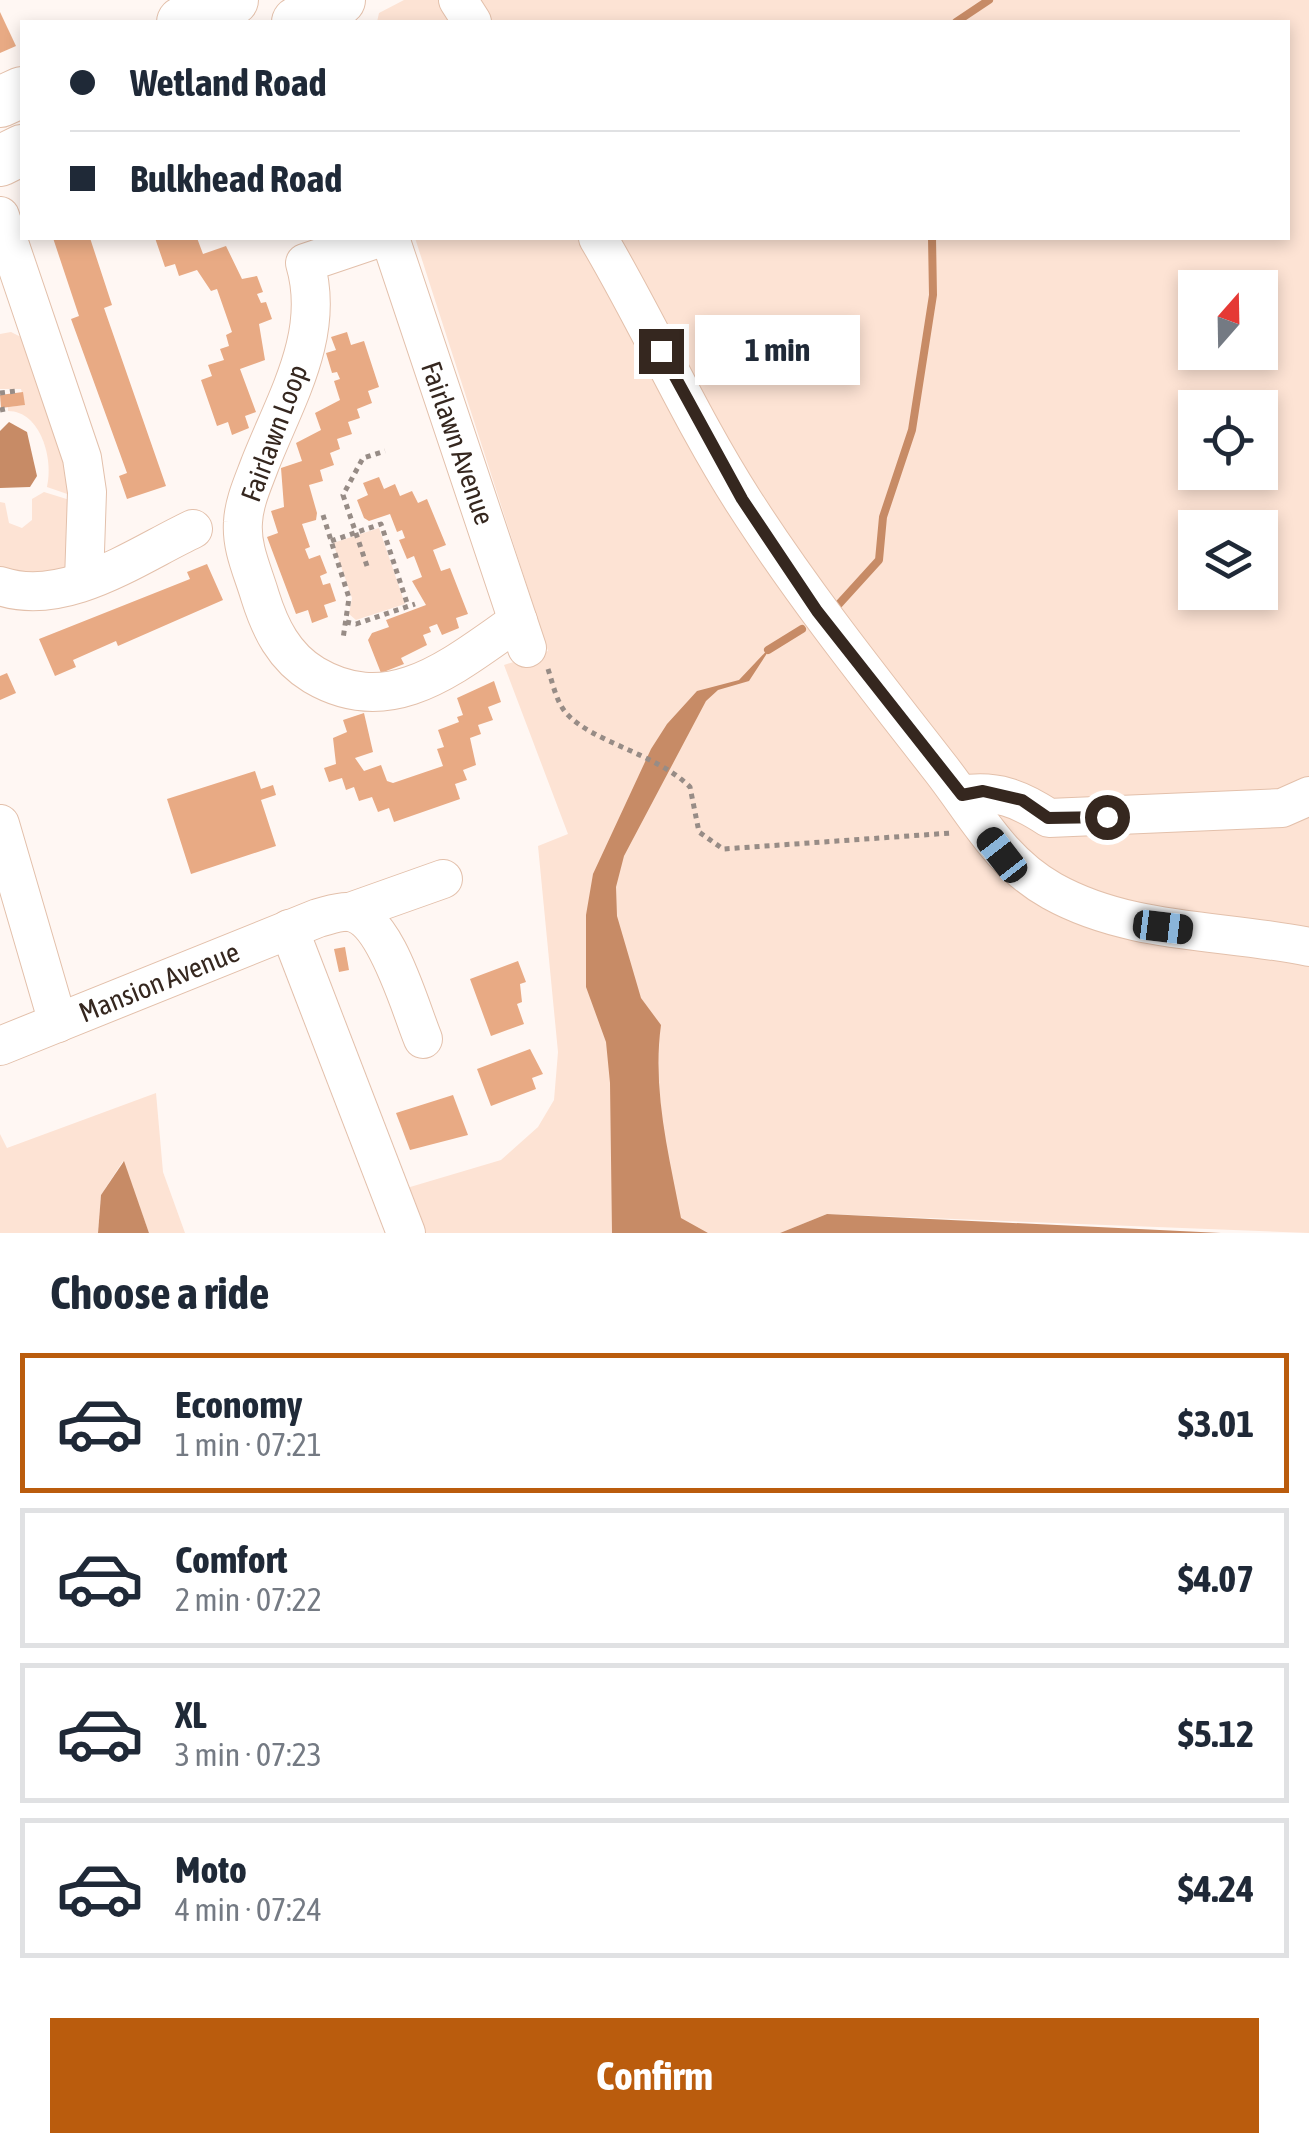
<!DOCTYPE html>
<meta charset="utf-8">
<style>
:root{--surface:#fff;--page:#f2f2f3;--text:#1f2937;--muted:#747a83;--line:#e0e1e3;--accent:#ba5c0d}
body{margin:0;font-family:"Asap Condensed",sans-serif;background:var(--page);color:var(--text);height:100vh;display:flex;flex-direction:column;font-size:38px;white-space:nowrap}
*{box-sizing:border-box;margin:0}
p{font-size:32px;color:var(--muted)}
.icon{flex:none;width:55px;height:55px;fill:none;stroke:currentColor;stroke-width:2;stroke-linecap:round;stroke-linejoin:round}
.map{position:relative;height:1233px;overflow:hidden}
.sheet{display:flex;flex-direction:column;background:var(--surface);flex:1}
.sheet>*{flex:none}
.top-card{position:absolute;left:20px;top:20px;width:1270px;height:220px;border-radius:0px;box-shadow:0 5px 15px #0003;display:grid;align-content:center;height:220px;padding:0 50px;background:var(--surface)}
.needle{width:65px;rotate:20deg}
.fabs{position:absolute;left:1178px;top:270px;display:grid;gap:20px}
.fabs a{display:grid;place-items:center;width:100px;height:100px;border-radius:0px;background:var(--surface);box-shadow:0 5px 15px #0003;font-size:50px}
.end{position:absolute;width:45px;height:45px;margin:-22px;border:12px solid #35271f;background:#fff;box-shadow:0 0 0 5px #fff}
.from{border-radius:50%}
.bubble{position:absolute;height:70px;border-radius:0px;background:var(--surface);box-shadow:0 5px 15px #0003;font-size:32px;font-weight:700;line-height:70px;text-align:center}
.car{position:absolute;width:30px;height:60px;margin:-30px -15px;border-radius:12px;box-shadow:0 0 8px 2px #0007;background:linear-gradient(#222 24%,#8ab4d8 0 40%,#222 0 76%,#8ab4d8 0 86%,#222 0)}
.top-card b{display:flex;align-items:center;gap:35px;height:95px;font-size:38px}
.top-card b+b{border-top:2px solid var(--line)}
.top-card i{width:25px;height:25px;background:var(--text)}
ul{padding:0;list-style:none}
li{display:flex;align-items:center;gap:30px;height:140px;margin:0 20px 15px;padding:0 30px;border:5px solid var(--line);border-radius:0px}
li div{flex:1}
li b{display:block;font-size:38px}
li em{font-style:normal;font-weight:700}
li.current{border-color:var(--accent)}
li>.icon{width:90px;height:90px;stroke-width:1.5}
h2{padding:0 50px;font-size:45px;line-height:120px}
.primary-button{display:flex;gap:20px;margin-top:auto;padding:20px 50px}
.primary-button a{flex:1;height:115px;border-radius:0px;background:var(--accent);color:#fff;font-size:40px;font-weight:700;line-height:115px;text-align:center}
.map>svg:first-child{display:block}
.green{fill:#fde3d4;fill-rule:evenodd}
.water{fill:#c78b66}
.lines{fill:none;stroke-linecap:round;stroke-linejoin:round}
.stream{stroke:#c78b66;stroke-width:8}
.building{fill:#e8aa84}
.minor-casing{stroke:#e3c0ab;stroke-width:40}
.major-casing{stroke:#e3c0ab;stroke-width:52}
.path{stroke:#978c86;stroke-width:5;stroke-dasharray:5 5;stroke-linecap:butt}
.minor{stroke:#fff;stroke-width:38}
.major{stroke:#fff;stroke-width:50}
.route{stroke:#35271f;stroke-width:12}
.labels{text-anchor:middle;stroke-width:8;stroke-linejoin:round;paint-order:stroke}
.street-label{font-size:28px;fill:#35271f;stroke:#fff}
</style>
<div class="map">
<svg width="1309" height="1233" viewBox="0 0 1309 1233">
<rect width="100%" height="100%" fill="#fff7f3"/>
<!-- green -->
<g class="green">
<path d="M404 0H1309V1233L827 1214 780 1233H708L691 1227 642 1233H415L400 1190 501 1160 538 1127 554 1100 558 1052 538 846 568 834 504 665 548 651 415 238H1288V22H377L379 13ZM1195 288H1260V352H1195ZM1195 408H1260V472H1195ZM1195 528H1260V592H1195Z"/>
<path d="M11 332 25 339 34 353 73 496 47 487C54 460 41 411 8 411V407L25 405 21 389H0V334Z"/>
<path d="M44 492 73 501 66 565 61 571 12 574 0 567V502L5 503 9 523 22 528 32 520V499Z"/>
<path d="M379 528 405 604 356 620 349 614 352 598 333 543Z"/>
<path d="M156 1093 163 1172 185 1233H149L123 1161 101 1195 98 1233H0V1134L7 1148Z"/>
</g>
<!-- water -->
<g class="water">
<path d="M9 422 27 432 37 476 30 487 0 488V431Z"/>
<path d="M773 644 749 681 718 690 706 701 624 856 616 887 617 916 641 998 661 1025C652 1090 669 1155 681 1218L708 1233H612L610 1083 606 1042 586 987V915L593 874 651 749 667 724 697 691 739 680Z"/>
<path d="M124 1161 149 1233H98L101 1195Z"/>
<path d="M827 1214 1221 1233H780Z"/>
</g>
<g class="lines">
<!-- stream -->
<g class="stream">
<path d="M956 22 989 0"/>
<path d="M839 604 879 560 883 517 912 430 933 295 932 238"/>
<path d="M768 650 802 629"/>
</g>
</g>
<!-- building -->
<g class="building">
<path d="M0 12 16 46 0 53Z"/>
<path d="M53 238H90L112 305 104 308 166 486 127 499 119 476 127 473 71 319 79 316Z"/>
<path d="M155 238H197L203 254 226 246 242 279 257 276 263 292 257 294 261 303 266 302 272 319 259 324 265 360 240 369 256 412 245 416 249 428 232 435 228 422 217 426 201 380 212 376 208 365 224 360 220 349 229 346 226 335 232 332 217 289 211 291 197 270 179 276 175 264 165 267Z"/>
<path d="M347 332 351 345 364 341 379 387 368 391 372 403 357 409 360 418 348 422 352 434 337 439 340 449 330 453 334 465 320 470 323 481 309 485 317 513 316 520 302 524 310 547 305 549 309 559 320 555 327 573 320 576 323 585 330 583 336 601 324 605 328 617 312 623 308 610 296 614 267 537 278 533 271 511 284 507 281 468 302 461 296 443 321 430 315 413 340 400 334 381 340 379 337 372 332 373 326 353 336 350 331 337Z"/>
<path d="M23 392 25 405 1 408 0 395Z"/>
<path d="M379 477 384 489 395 484 400 496 412 491 418 503 427 499 446 545 433 550 441 571 450 568 468 614 456 618 459 628 442 635 437 624 429 627 431 632 423 635 427 645 401 658 404 664 381 673 368 640 372 633 389 627 386 620 426 605 412 581 422 577 414 556 407 559 399 540 405 538 402 530 397 532 390 514 369 521 364 518 357 500 368 495 363 483Z"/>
<path d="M207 564 223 600 118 646 116 641 73 660 76 667 55 676 39 639 190 579 187 572Z"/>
<path d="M7 673 16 693 0 700V676Z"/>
<path d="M494 681 501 702 488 707 493 720 478 725 481 734 470 738 476 765 463 770 467 780 455 784 460 799 394 822 389 808 378 812 372 797 359 801 354 787 346 790 342 778 329 782 324 768 336 764 333 738 347 732 343 720 364 713 373 752 355 758 364 771 381 765 387 781 393 783 443 766 437 749 444 747 438 730 459 722 457 717 463 715 457 698Z"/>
<path d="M255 771 261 789 273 785 276 795 261 800 276 846 191 874 167 799Z"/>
<path d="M345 947 349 970 339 972 334 949Z"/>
<path d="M518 961 526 982 520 984 522 1002 517 1004 524 1024 491 1036 470 979Z"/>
<path d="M530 1049 543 1074 532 1078 536 1089 491 1106 477 1069Z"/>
<path d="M453 1095 468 1135 410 1150 396 1113Z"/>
</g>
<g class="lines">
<defs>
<g id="minor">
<path d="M458 0 472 22"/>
<path d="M0 216 82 458 87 492 84 581"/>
<path d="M379 238 305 263C326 334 286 398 260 464 253 483 244 502 243 522 241 548 253 572 260 596 270 628 284 657 314 675 392 721 455 664 518 621"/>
<path d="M390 238 527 648"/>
<path d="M598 238C649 324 690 418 744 502 803 594 870 678 937 764 974 810 998 861 1052 891 1131 935 1223 929 1309 947"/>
<path d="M0 586C65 608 136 556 193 529"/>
<path d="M961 795C996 789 1020 799 1049 818L1282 808 1309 796"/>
<path d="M0 824 58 1023"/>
<path d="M350 912 443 879"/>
<path d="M289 929 406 1233"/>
<path d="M0 1046 318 918C327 916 339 911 349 912 386 917 410 1008 423 1039"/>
</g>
<g id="major">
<path d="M182 22 233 0"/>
<path d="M297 22 340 0"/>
<path d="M0 102 22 92"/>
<path d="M0 161 22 150"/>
</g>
</defs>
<!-- minor casing -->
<use href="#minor" class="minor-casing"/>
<!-- major casing -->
<use href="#major" class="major-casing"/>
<!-- path -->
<g class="path">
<path d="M0 393 16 391"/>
<path d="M0 410 5 409"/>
<path d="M323 515 349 598 343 639"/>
<path d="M331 541 381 524 408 606"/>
<path d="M367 566 343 495 363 458 385 451"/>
<path d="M346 622 356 624 415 604"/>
<path d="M548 669C553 684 556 701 566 713 593 743 656 753 690 787L699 832 723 849 951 833"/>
</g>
<!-- minor -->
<use href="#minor" class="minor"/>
<!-- major -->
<use href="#major" class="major"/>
</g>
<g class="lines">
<!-- route -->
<path class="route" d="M661 351 742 499 817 611 962 795 983 791 1022 800 1048 818 1107 817"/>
</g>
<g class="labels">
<!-- street labels -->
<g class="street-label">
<text transform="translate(274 433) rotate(-70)" y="10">Fairlawn Loop</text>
<text transform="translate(458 443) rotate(71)" y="10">Fairlawn Avenue</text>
<text transform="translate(159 982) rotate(-22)" y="10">Mansion Avenue</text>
</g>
</g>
</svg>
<div class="fabs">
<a><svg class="needle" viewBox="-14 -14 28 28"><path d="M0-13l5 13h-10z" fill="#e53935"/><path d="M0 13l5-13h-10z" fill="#747a83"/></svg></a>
<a><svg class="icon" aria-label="locate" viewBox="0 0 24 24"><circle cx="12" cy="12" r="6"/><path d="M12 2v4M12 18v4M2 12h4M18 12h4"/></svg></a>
<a><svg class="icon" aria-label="layers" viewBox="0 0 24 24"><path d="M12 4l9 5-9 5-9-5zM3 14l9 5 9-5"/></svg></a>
</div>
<i class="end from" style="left:1107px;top:817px"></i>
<i class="end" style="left:661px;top:351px"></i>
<div class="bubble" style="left:695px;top:315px;width:165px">1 min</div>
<i class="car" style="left:1002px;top:855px;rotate:322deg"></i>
<i class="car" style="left:1163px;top:927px;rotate:97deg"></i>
<div class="top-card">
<b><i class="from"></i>Wetland Road</b>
<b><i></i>Bulkhead Road</b>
</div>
</div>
<section class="sheet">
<h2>Choose a ride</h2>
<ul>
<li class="current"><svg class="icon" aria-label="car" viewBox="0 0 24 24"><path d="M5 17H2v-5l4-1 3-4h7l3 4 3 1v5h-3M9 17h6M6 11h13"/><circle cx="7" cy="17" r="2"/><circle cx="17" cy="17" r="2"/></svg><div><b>Economy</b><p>1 min · 07:21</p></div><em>$3.01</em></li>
<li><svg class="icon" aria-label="car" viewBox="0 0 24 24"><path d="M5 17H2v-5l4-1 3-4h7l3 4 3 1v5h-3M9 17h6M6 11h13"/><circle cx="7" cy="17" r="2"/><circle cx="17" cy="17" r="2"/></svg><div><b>Comfort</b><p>2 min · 07:22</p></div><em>$4.07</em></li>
<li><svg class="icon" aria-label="car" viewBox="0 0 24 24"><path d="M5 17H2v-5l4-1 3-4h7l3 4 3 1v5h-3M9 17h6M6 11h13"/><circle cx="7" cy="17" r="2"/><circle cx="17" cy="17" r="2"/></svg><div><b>XL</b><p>3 min · 07:23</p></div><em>$5.12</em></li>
<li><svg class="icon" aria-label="car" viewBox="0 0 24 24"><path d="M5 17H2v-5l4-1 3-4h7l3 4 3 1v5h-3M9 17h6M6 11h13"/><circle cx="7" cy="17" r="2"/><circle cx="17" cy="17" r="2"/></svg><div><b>Moto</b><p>4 min · 07:24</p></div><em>$4.24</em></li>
</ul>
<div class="primary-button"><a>Confirm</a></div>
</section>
